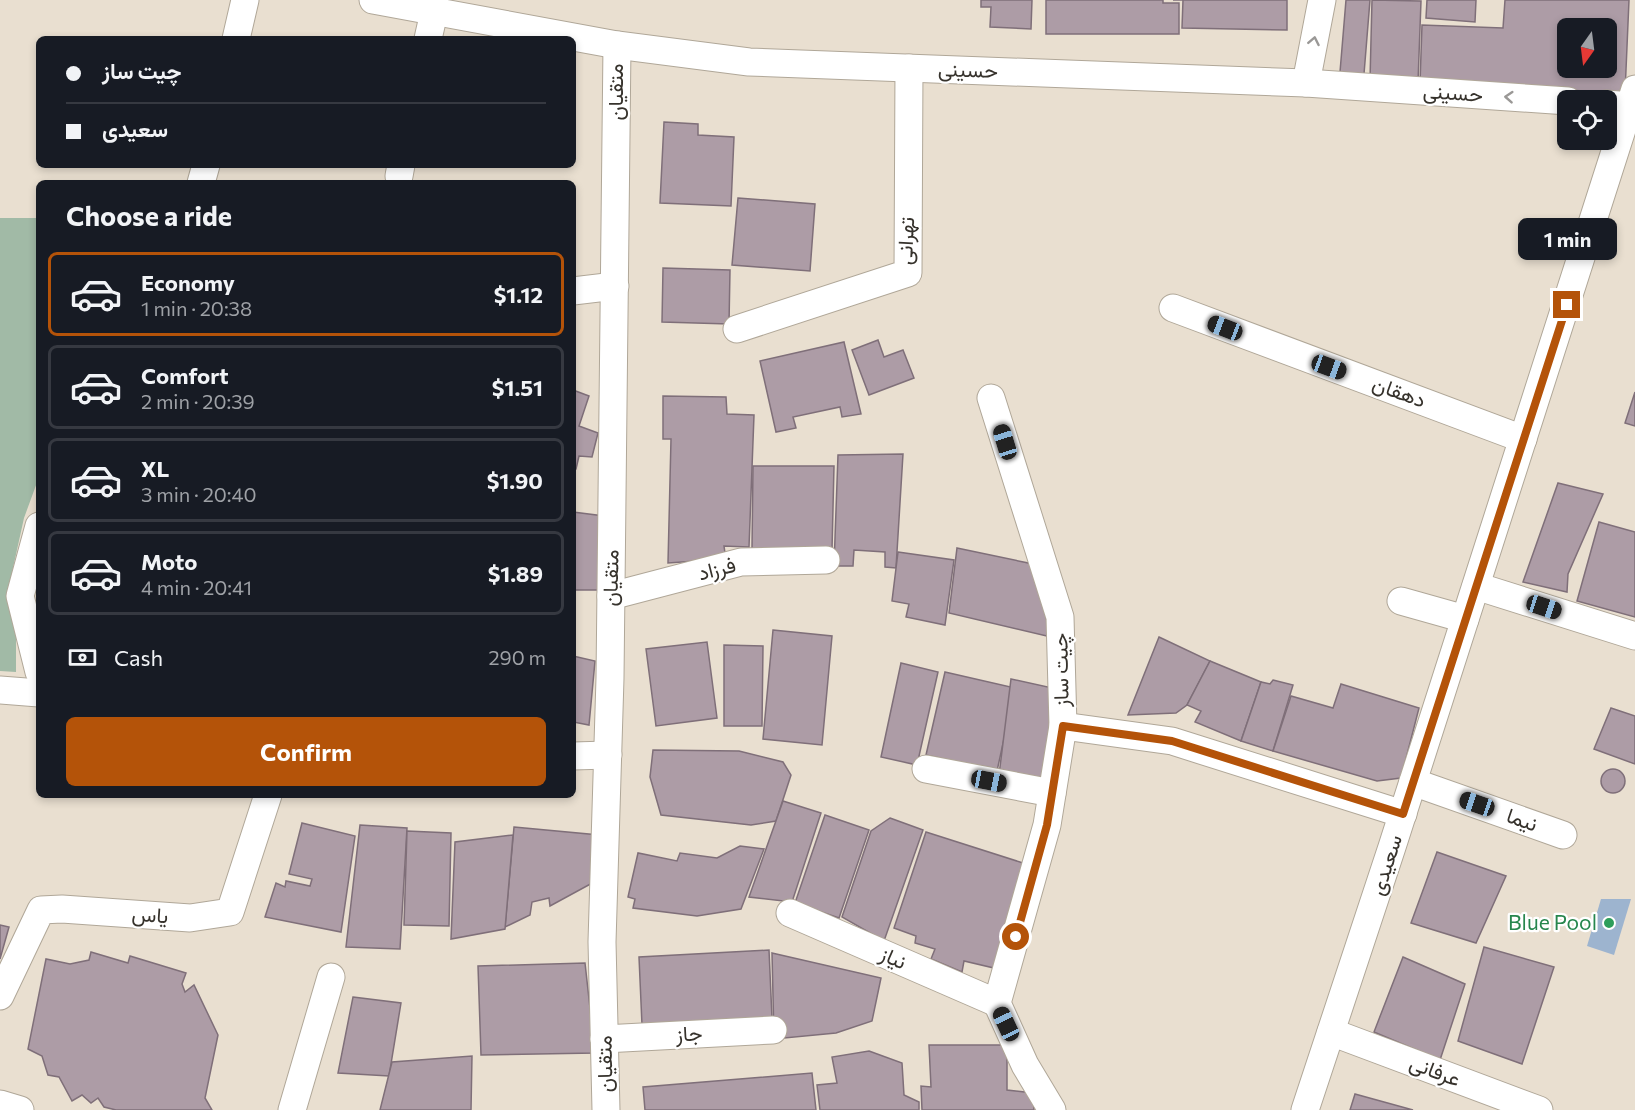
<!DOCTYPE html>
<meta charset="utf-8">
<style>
:root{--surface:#171b24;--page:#20242c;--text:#f1f3f6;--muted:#9ea1a6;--line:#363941;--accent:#b45309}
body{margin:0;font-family:Commissioner,Vazirmatn,sans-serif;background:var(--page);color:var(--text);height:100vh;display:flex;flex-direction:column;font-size:22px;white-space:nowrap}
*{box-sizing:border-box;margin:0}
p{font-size:20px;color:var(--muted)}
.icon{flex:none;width:33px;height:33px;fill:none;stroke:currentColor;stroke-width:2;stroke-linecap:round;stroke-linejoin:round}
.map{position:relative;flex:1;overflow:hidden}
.sheet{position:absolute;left:36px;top:180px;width:540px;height:618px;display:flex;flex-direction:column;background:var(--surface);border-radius:9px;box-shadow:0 3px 9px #0003}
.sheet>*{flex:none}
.hud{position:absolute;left:36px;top:36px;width:540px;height:132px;border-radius:9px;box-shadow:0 3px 9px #0003;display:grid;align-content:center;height:132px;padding:0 30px;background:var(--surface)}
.needle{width:39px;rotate:194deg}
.tools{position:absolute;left:1557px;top:18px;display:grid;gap:12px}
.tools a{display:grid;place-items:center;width:60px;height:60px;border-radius:9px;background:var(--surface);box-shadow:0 3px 9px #0003;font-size:30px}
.end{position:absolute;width:27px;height:27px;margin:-14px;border:8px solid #b45309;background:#fff;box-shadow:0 0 0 3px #fff}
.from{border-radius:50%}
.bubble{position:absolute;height:42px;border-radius:9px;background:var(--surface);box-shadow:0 3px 9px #0003;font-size:20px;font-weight:700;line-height:42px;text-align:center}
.car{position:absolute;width:18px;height:36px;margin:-18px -9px;border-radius:8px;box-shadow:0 0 4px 2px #0007;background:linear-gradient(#222 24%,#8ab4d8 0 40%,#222 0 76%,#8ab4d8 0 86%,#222 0)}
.hud b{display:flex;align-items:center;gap:21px;height:57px;font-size:22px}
.hud b+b{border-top:2px solid var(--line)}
.hud i{width:15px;height:15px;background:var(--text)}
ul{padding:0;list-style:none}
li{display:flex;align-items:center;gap:18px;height:84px;margin:0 12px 9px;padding:0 18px;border:3px solid var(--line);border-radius:9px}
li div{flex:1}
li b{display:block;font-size:22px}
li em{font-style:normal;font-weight:700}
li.on{border-color:var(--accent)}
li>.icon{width:54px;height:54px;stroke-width:1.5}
h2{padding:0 30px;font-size:27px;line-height:72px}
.pay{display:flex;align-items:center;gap:15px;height:66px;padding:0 30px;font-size:22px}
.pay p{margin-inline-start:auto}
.action{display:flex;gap:12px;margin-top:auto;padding:12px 30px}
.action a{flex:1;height:69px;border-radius:9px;background:var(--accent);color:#fff;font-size:24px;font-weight:700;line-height:69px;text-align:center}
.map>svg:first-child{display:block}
.green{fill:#a1baa6}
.water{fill:#9db4cf}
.building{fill:#ad9ca6;stroke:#7f6f79;stroke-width:1.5;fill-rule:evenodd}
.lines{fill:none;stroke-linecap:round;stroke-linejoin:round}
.minor-casing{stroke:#b0a798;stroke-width:29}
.minor{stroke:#fff;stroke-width:27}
.oneway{stroke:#9a9896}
.route{stroke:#b45309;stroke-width:8}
.leisure-dot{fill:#2e9e5b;stroke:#fff;stroke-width:2}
.labels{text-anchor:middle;stroke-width:4.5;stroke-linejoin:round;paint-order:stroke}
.street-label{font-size:21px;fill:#36322c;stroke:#fff}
.leisure-label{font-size:21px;fill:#27864d;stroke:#fff;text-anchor:end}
</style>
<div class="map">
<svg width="1635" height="1110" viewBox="0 0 1635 1110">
<rect width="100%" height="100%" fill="#e9dfd0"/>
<!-- green -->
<path class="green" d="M0 218H39V477L24 518 11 577 16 620V672L0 671Z"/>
<!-- water -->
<path class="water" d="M1601 899H1631L1614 955 1587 946Z"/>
<!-- building -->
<g class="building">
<path d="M981 0H1032L1031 29 990 27 991 7H981Z"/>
<path d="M1046 0H1163V3H1179V34H1046Z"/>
<path d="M1173 0H1287V30L1182 28 1183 0Z"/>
<path d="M1346 0H1370L1364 74 1340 72Z"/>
<path d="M1372 0 1421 1 1418 82 1370 80Z"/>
<path d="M1427 0H1476L1475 22 1426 18Z"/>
<path d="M1505 0H1629L1625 93 1420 83 1422 25 1503 28ZM1568 28H1606V68H1568Z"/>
<path d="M664 122 698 124V135L734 137 731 206 660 203Z"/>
<path d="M738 198 815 204 810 271 732 265Z"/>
<path d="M663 268 730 270 729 324 662 322Z"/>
<path d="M878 340 884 357 903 350 914 378 869 395 852 350Z"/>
<path d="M844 342 861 414 842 417 840 407 793 417 796 428 776 432 760 361Z"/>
<path d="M573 390 589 396 579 426 598 433 592 457 579 456 576 469H573Z"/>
<path d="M1635 392V426L1625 423Z"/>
<path d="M663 396 726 397 727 414 754 415 749 547 724 546 725 553 696 561 668 563 671 439H663Z"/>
<path d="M903 454 896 568 885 567V552L854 550 853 566H834L838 455Z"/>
<path d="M753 466H834L832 550 752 549Z"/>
<path d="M1558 483 1603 494 1568 574 1567 592 1523 582Z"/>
<path d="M573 512 604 516 602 590H573Z"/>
<path d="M1599 522 1635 532V617L1577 601Z"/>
<path d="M957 548 1033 564 1051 637 949 613Z"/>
<path d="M898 552 954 560 945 625 906 617 909 604 892 601Z"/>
<path d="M773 630 832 636 822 745 763 739Z"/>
<path d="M1159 637 1210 661 1187 705 1176 713 1128 715Z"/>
<path d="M707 642 717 718 656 726 646 649Z"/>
<path d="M724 645 763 646 762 726H724Z"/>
<path d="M573 656 595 661 589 725 573 722Z"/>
<path d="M1210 661 1261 682 1241 741 1195 722 1201 711 1187 705Z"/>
<path d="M901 663 938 672 917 765 881 757Z"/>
<path d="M945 672 1015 688 997 771 926 755Z"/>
<path d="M1011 679 1057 689 1048 783 999 775Z"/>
<path d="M1273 680 1293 685 1273 751 1241 741 1261 682 1270 684Z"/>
<path d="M1341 684 1419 708 1401 778 1377 781 1273 751 1291 696 1333 708Z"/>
<path d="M1611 708 1635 716V764L1594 749Z"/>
<path d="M653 750 739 751 783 762 791 775 776 821 751 825 661 815 650 777Z"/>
<circle cx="1613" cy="781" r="12"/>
<path d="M783 801 821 813 792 902 749 897Z"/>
<path d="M825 815 869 830 839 918 795 903Z"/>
<path d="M890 818 923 830 884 941 842 917 871 831Z"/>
<path d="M302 823 355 836 341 932 265 917 276 883 285 887 286 881 310 886 312 879 289 874Z"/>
<path d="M360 825 407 828 400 949 346 947Z"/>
<path d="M514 827 599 835 596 881 550 906 549 898 532 902 530 915 505 927Z"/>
<path d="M407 831 451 833 449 926 404 925Z"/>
<path d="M926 832 1023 863 994 968 964 961 962 972 931 959 935 949 915 943 916 936 894 928Z"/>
<path d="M513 835 505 929 451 939 455 842Z"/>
<path d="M740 846 764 849 741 909 697 916 633 908 635 899 628 897 638 853 677 861 680 853 717 858Z"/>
<path d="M1437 852 1506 876 1476 943 1411 923Z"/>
<path d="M0 925 9 927 0 959Z"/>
<path d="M1484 947 1554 967 1522 1064 1458 1041Z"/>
<path d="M769 950 772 1018 642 1025 639 957Z"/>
<path d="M91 952 128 963 130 956 186 973 182 984 185 992 194 985 218 1035 205 1098 212 1110H116L104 1107 98 1098 91 1103 82 1095 72 1101 59 1077 48 1075 42 1056 28 1049 46 959 70 964 89 960Z"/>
<path d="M772 953 881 978 872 1021 836 1033 774 1039Z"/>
<path d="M1403 957 1465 984 1440 1060 1374 1032Z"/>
<path d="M585 963 595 1053 481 1055 478 966Z"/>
<path d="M353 997 401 1003 389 1076 338 1073Z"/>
<path d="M929 1045H1007V1090L1033 1093 1034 1110H922L921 1086 931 1087Z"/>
<path d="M869 1051 902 1063 904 1095 919 1102V1110H820L817 1085 837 1083 832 1057Z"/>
<path d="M472 1056 471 1110H380L392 1062Z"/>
<path d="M812 1073 816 1110H645L643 1087Z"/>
<path d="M1355 1094 1413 1110H1350Z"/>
</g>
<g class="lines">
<defs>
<g id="minor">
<path d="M373 0 617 45 749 62 1306 83 1568 101"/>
<path d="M236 39 245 0"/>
<path d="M428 39 434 12"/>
<path d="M1306 83 1322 0"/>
<path d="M1606 104 1632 106"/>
<path d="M399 176 401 165"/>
<path d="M201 183 206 165"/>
<path d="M573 291 615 286"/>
<path d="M1173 308 1523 439"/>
<path d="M737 329 908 273 909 68"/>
<path d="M991 398 1060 617 1063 726 1047 825 997 1003 1025 1065 1052 1110"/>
<path d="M39 526 20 596 39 672"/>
<path d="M1476 586 1635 636"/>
<path d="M611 596 741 562 826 560"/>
<path d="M1401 601 1465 619"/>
<path d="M0 690 39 693"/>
<path d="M1063 726 1172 741 1403 814"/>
<path d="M573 756 608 755"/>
<path d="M926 769 1052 793"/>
<path d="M1413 782 1563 835"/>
<path d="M790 913 997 1003"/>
<path d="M0 996 41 910 62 909 190 918 230 912 268 795"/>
<path d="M1331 1032 1539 1110"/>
<path d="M604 1039 773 1030"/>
<path d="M0 1104 20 1110"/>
<path d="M292 1110 331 977"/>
<path d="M606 1110 602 942 610 678 617 45"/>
<path d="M1305 1110 1392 847 1635 89"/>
</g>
</defs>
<!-- minor casing -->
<use href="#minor" class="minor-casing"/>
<!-- minor -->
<use href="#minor" class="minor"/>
</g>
<!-- one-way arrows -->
<defs><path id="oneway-chevron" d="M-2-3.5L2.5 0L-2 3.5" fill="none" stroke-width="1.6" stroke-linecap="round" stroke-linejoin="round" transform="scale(1.5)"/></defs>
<g class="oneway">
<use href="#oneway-chevron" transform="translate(1314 41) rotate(-79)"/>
<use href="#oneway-chevron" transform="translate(1509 97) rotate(-176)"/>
</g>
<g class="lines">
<!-- route -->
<path class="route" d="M1016 937 1047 825 1063 726 1172 741 1403 814 1567 305"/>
</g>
<!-- markers -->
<circle class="leisure-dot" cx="1609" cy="923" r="6"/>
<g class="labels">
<!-- street labels -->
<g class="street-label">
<text transform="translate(968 70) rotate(2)" y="7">حسینی</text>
<text transform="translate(616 92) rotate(-90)" y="7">متقیان</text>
<text transform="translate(1453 93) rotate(4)" y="7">حسینی</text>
<text transform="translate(906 241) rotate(-87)" y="7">تهرانی</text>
<text transform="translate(1399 392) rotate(20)" y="7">دهقان</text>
<text transform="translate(717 569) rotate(-14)" y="7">فرزاد</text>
<text transform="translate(611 578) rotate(-89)" y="7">متقیان</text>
<text transform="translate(1061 670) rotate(-91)" y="7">چیت ساز</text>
<text transform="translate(1522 820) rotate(19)" y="7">نیما</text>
<text transform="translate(1386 865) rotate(-72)" y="7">سعیدی</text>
<text transform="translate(150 915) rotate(4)" y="7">یاس</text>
<text transform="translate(893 958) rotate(24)" y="7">نیاز</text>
<text transform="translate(689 1034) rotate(-3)" y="7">جاز</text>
<text transform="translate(605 1064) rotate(-91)" y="7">متقیان</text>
<text transform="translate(1435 1071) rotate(21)" y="7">عرفانی</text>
</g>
<!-- leisure labels -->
<g class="leisure-label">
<text x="1597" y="930">Blue Pool</text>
</g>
</g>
</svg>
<div class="tools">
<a><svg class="needle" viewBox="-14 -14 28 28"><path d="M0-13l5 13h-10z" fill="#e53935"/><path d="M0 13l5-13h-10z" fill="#9ea1a6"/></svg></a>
<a><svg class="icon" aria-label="locate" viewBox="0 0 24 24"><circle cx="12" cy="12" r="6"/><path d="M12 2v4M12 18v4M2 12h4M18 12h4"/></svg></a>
</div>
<i class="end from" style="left:1016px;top:937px"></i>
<i class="end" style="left:1567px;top:305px"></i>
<div class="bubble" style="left:1518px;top:218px;width:99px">1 min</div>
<i class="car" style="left:1225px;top:328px;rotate:291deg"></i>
<i class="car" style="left:1329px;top:367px;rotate:110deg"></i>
<i class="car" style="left:1005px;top:442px;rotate:343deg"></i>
<i class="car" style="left:1544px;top:607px;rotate:108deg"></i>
<i class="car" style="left:989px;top:781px;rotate:101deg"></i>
<i class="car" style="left:1477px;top:804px;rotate:289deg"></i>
<i class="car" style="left:1006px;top:1024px;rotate:335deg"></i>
<div class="hud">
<b><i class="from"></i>چیت ساز</b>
<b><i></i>سعیدی</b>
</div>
<section class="sheet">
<h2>Choose a ride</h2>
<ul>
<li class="on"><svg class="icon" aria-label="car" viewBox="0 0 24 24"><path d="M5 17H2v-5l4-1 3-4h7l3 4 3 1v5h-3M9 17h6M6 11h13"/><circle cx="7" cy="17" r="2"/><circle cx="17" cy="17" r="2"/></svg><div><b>Economy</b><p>1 min · 20:38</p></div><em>$1.12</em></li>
<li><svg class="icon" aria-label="car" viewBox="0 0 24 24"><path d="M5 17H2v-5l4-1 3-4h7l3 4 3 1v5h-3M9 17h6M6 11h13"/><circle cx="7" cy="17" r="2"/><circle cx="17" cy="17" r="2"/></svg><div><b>Comfort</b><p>2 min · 20:39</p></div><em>$1.51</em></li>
<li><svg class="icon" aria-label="car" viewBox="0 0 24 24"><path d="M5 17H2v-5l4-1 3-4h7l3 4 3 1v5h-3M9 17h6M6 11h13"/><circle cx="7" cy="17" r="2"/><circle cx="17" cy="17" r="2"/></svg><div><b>XL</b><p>3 min · 20:40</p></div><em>$1.90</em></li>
<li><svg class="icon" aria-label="car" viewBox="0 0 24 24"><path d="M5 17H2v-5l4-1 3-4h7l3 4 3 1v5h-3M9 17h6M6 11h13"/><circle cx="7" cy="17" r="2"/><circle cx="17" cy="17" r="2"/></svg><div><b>Moto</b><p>4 min · 20:41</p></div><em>$1.89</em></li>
</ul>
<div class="pay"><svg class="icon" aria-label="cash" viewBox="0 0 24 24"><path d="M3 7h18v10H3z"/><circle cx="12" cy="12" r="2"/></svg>Cash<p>290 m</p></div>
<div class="action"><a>Confirm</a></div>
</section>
</div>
